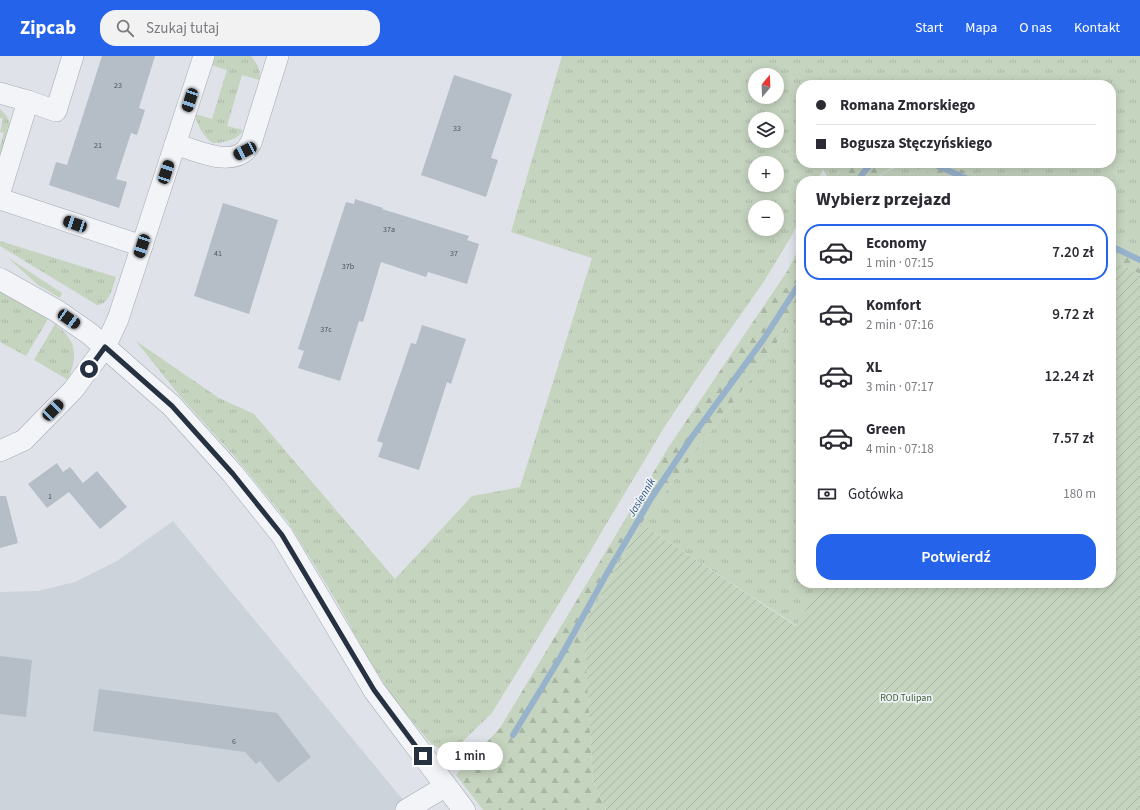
<!DOCTYPE html>
<html lang="pl">
<meta charset="utf-8">
<style>
:root{--surface:#fff;--page:#f2f2f3;--text:#2b2b33;--muted:#7c7c81;--line:#e1e1e2;--accent:#2563eb}
body{margin:0;font-family:"Source Sans 3",sans-serif;background:var(--page);color:var(--text);height:100vh;display:flex;flex-direction:column;font-size:15px;white-space:nowrap}
*{box-sizing:border-box;margin:0}
p{font-size:13px;color:var(--muted)}
.icon{flex:none;width:22px;height:22px;fill:none;stroke:currentColor;stroke-width:2;stroke-linecap:round;stroke-linejoin:round}
.map{position:relative;flex:1;overflow:hidden}
.sheet{position:absolute;left:796px;top:120px;width:320px;height:412px;display:flex;flex-direction:column;background:var(--surface);border-radius:16px;box-shadow:0 2px 10px #0003}
.sheet>*{flex:none}
.guide{position:absolute;left:796px;top:24px;width:320px;height:88px;border-radius:16px;box-shadow:0 2px 10px #0003;display:grid;align-content:center;height:88px;padding:0 20px;background:var(--surface)}
.needle{width:26px;rotate:19deg}
.buttons{position:absolute;left:748px;top:12px;display:grid;gap:8px}
.buttons a{display:grid;place-items:center;width:36px;height:36px;border-radius:50%;background:var(--surface);box-shadow:0 2px 10px #0003;font-size:20px}
.end{position:absolute;width:18px;height:18px;margin:-9px;border:5px solid #263242;background:#fff;box-shadow:0 0 0 2px #fff}
.from{border-radius:50%}
.bubble{position:absolute;height:28px;border-radius:14px;background:var(--surface);box-shadow:0 2px 10px #0003;font-size:13px;font-weight:600;line-height:28px;text-align:center}
.car{position:absolute;width:12px;height:24px;margin:-12px -6px;border-radius:5px;box-shadow:0 0 3px 1px #0007;background:linear-gradient(#222 24%,#8ab4d8 0 40%,#222 0 76%,#8ab4d8 0 86%,#222 0)}
.guide b{display:flex;align-items:center;gap:14px;height:38px;font-size:15px}
.guide b+b{border-top:1px solid var(--line)}
.guide i{width:10px;height:10px;background:var(--text)}
ul{padding:0;list-style:none}
li{display:flex;align-items:center;gap:12px;height:56px;margin:0 8px 6px;padding:0 12px;border:2px solid transparent;border-radius:16px}
li div{flex:1}
li b{display:block;font-size:15px}
li em{font-style:normal;font-weight:600}
li.current{border-color:var(--accent)}
li>.icon{width:36px;height:36px;stroke-width:1.5}
h2{padding:0 20px;font-size:18px;line-height:48px}
.pay{display:flex;align-items:center;gap:10px;height:44px;padding:0 20px;font-size:15px}
.pay p{margin-inline-start:auto}
.cta{display:flex;gap:8px;margin-top:auto;padding:8px 20px}
.cta a{flex:1;height:46px;border-radius:16px;background:var(--accent);color:#fff;font-size:16px;font-weight:600;line-height:46px;text-align:center}
header{display:flex;align-items:center;gap:24px;box-sizing:border-box;height:56px;padding:0 20px;background:var(--accent);color:#fff}
header strong{font-size:19px}
nav{display:flex;gap:22px;margin-inline-start:auto;font-size:14px}
.search{width:280px;height:36px;background:var(--page);display:flex;align-items:center;gap:10px;box-sizing:border-box;padding:0 14px;border-radius:16px;color:var(--muted);font-size:15px}
.map>svg:first-child{display:block}
.built{fill:#ccd3db}
.grass{fill:url(#grass-tufts);fill-rule:evenodd}
.forest{fill:url(#forest-firs)}
.garden{fill:url(#garden-furrows)}
.lines{fill:none;stroke-linecap:round;stroke-linejoin:round}
.stream{stroke:#97b3cc;stroke-width:6}
.building{fill:#b5bdc7}
.minor-casing{stroke:#a4aab4;stroke-width:22}
.tertiary-casing{stroke:#a4aab4;stroke-width:23}
.minor{stroke:#f2f4f7;stroke-width:21}
.tertiary{stroke:#f2f4f7;stroke-width:22}
.route{stroke:#263242;stroke-width:5}
.labels{text-anchor:middle;stroke-width:3.5;stroke-linejoin:round;paint-order:stroke}
.number-label{font-size:8px;fill:#4a5563}
.park-label{font-size:10px;fill:#3d5e33;stroke:#eef2f7}
.water-label{font-size:11px;font-style:italic;fill:#2d5379;stroke:#eef2f7}
</style>
<header>
<strong>Zipcab</strong>
<div class="search"><svg class="icon" aria-label="search" viewBox="0 0 24 24"><circle cx="10" cy="10" r="6"/><path d="M15 15l6 6"/></svg>Szukaj tutaj</div>
<nav><a>Start</a><a>Mapa</a><a>O nas</a><a>Kontakt</a></nav>
</header>
<div class="map">
<svg width="1140" height="754" viewBox="0 0 1140 754">
<defs>
<pattern id="grass-tufts" width="24" height="20" patternUnits="userSpaceOnUse"><rect width="24" height="20" fill="#c5d4bf"/><path d="M3 7l-1-3M5 7V3M7 7l1-3M15 17l-1-3M17 17v-4M19 17l1-3" fill="none" stroke="#a9b6a5"/></pattern>
<pattern id="forest-firs" width="22" height="20" patternUnits="userSpaceOnUse"><rect width="22" height="20" fill="#c5d4bf"/><path d="M5 1l3.5 6h-7zM16 11l3.5 6h-7z" fill="#a9b6a5"/></pattern>
<pattern id="garden-furrows" width="10" height="10" patternUnits="userSpaceOnUse"><rect width="10" height="10" fill="#c5d4bf"/><path d="M-1 1l2-2M0 10L10 0M9 11l2-2" fill="none" stroke="#a9b6a5"/></pattern>
</defs>
<rect width="100%" height="100%" fill="#dfe3e9"/>
<!-- built -->
<path class="built" d="M173 465 394 733 412 754H0V536L38 535 75 526 117 505Z"/>
<!-- grass -->
<g class="grass">
<path d="M216 0H251C257 8 262 14 259 24L242 19 227 70 243 74C239 84 222 87 212 87 203 79 197 70 195 58L212 63 227 14 211 9 213 2Z"/>
<path d="M562 0H1140V200L1111 185V125H986L948 107H1111V29H801V107H844L834 125H830L823 113 817 125H801V160L792 179 763 227 720 288 665 370 558 549 492 657 461 687 451 693 440 692 432 689 394 643 369 604 334 541 288 466 235 401 179 339 136 285 219 342 254 358 395 523 472 440 520 431 592 202 511 176ZM755 19H777V41H755ZM755 63H777V85H755ZM755 107H777V129H755ZM755 151H777V173H755Z"/>
<path d="M0 53C21 70 7 94 0 116V90L4 77 0 76 3 63 0 62Z"/>
<path d="M905 109 928 116 947 125H876C883 115 894 112 905 109Z"/>
<path d="M0 185 116 221C112 232 110 248 97 249L0 190Z"/>
<path d="M7 201 62 237 60 242 38 229Z"/>
<path d="M0 235 48 263 26 300 0 286Z"/>
<path d="M801 251V527H823L797 570 641 468 767 301Z"/>
<path d="M55 268C77 285 78 299 68 324L34 304Z"/>
</g>
<!-- forest -->
<g class="forest">
<path d="M844 107H948L986 125H947L928 116 905 109 891 112 879 120 876 125H834Z"/>
<path d="M1111 185 1140 200V218L1111 204Z"/>
<path d="M801 188V251L767 301 641 468 584 569 593 725 606 754H483L456 719 500 672 668 392 788 214Z"/>
</g>
<!-- garden -->
<path class="garden" d="M1111 204 1140 218V754H606L593 725 584 569 641 468 796 570 823 527H1111Z"/>
<g class="lines">
<!-- stream -->
<g class="stream">
<path d="M931 107 972 125"/>
<path d="M858 125 863 117 872 107"/>
<path d="M1111 190 1140 204"/>
<path d="M513 679 560 602 606 519 652 441 692 381 763 284 801 225"/>
</g>
</g>
<!-- building -->
<g class="building">
<path d="M102 0H155L139 52 145 54 137 79 131 77 116 123 127 126 119 152 49 129 56 106 67 109Z"/>
<path d="M454 19 512 38 491 102 498 104 486 141 421 119Z"/>
<path d="M355 143 383 152 382 153 469 180 467 184 479 188 467 228 428 216 426 221 381 206 363 266 359 265 340 325 298 312 304 295 298 293 346 146 354 148Z"/>
<path d="M223 147 278 164 249 258 194 240Z"/>
<path d="M422 269 466 283 451 328 447 326 419 414 378 401 383 387 377 385 411 287 416 288Z"/>
<path d="M57 407 63 416 70 411 83 427 97 415 127 451 100 473 69 436 47 452 28 428Z"/>
<path d="M0 440H6L18 487 0 492Z"/>
<path d="M0 600 32 604 26 661 0 658Z"/>
<path d="M99 633 277 657 311 701 278 727 260 705 256 708 245 696 93 675Z"/>
</g>
<g class="lines">
<defs>
<g id="minor">
<path d="M0 37 28 45 0 136"/>
<path d="M28 45 56 55 73 0"/>
<path d="M175 88C194 94 228 110 245 95 247 93 249 89 251 87L278 0"/>
<path d="M0 143 142 190"/>
<path d="M0 395 24 384 73 334 105 291 118 263 204 0"/>
<path d="M406 754 446 730"/>
</g>
<path id="tertiary" d="M0 223 57 255 90 278 172 350 233 418 282 479 374 634 464 754"/>
</defs>
<!-- minor casing -->
<use href="#minor" class="minor-casing"/>
<!-- tertiary casing -->
<use href="#tertiary" class="tertiary-casing"/>
<!-- minor -->
<use href="#minor" class="minor"/>
<!-- tertiary -->
<use href="#tertiary" class="tertiary"/>
</g>
<g class="lines">
<!-- route -->
<path class="route" d="M89 313 105 291 172 350 233 418 282 479 374 634 423 700"/>
</g>
<g class="labels">
<!-- number labels -->
<g class="number-label">
<text x="118" y="32">23</text>
<text x="457" y="75">33</text>
<text x="98" y="92">21</text>
<text x="389" y="176">37a</text>
<text x="218" y="200">41</text>
<text x="454" y="200">37</text>
<text x="348" y="213">37b</text>
<text x="326" y="276">37c</text>
<text x="50" y="443">1</text>
<text x="234" y="688">6</text>
</g>
<!-- park labels -->
<g class="park-label">
<text x="906" y="645">ROD Tulipan</text>
</g>
<!-- water labels -->
<g class="water-label">
<text transform="translate(641 441) rotate(-59)" y="4">Jasiennik</text>
</g>
</g>
</svg>
<div class="buttons">
<a><svg class="needle" viewBox="-14 -14 28 28"><path d="M0-13l5 13h-10z" fill="#e53935"/><path d="M0 13l5-13h-10z" fill="#7c7c81"/></svg></a>
<a><svg class="icon" aria-label="layers" viewBox="0 0 24 24"><path d="M12 4l9 5-9 5-9-5zM3 14l9 5 9-5"/></svg></a>
<a>+</a>
<a>−</a>
</div>
<i class="end from" style="left:89px;top:313px"></i>
<i class="end" style="left:423px;top:700px"></i>
<div class="bubble" style="left:437px;top:686px;width:66px">1 min</div>
<i class="car" style="left:190px;top:44px;rotate:198deg"></i>
<i class="car" style="left:245px;top:95px;rotate:243deg"></i>
<i class="car" style="left:166px;top:116px;rotate:18deg"></i>
<i class="car" style="left:75px;top:168px;rotate:289deg"></i>
<i class="car" style="left:142px;top:190px;rotate:198deg"></i>
<i class="car" style="left:69px;top:263px;rotate:125deg"></i>
<i class="car" style="left:53px;top:354px;rotate:44deg"></i>
<div class="guide">
<b><i class="from"></i>Romana Zmorskiego</b>
<b><i></i>Bogusza Stęczyńskiego</b>
</div>
<section class="sheet">
<h2>Wybierz przejazd</h2>
<ul>
<li class="current"><svg class="icon" aria-label="car" viewBox="0 0 24 24"><path d="M5 17H2v-5l4-1 3-4h7l3 4 3 1v5h-3M9 17h6M6 11h13"/><circle cx="7" cy="17" r="2"/><circle cx="17" cy="17" r="2"/></svg><div><b>Economy</b><p>1 min · 07:15</p></div><em>7.20 zł</em></li>
<li><svg class="icon" aria-label="car" viewBox="0 0 24 24"><path d="M5 17H2v-5l4-1 3-4h7l3 4 3 1v5h-3M9 17h6M6 11h13"/><circle cx="7" cy="17" r="2"/><circle cx="17" cy="17" r="2"/></svg><div><b>Komfort</b><p>2 min · 07:16</p></div><em>9.72 zł</em></li>
<li><svg class="icon" aria-label="car" viewBox="0 0 24 24"><path d="M5 17H2v-5l4-1 3-4h7l3 4 3 1v5h-3M9 17h6M6 11h13"/><circle cx="7" cy="17" r="2"/><circle cx="17" cy="17" r="2"/></svg><div><b>XL</b><p>3 min · 07:17</p></div><em>12.24 zł</em></li>
<li><svg class="icon" aria-label="car" viewBox="0 0 24 24"><path d="M5 17H2v-5l4-1 3-4h7l3 4 3 1v5h-3M9 17h6M6 11h13"/><circle cx="7" cy="17" r="2"/><circle cx="17" cy="17" r="2"/></svg><div><b>Green</b><p>4 min · 07:18</p></div><em>7.57 zł</em></li>
</ul>
<div class="pay"><svg class="icon" aria-label="cash" viewBox="0 0 24 24"><path d="M3 7h18v10H3z"/><circle cx="12" cy="12" r="2"/></svg>Gotówka<p>180 m</p></div>
<div class="cta"><a>Potwierdź</a></div>
</section>
</div>
